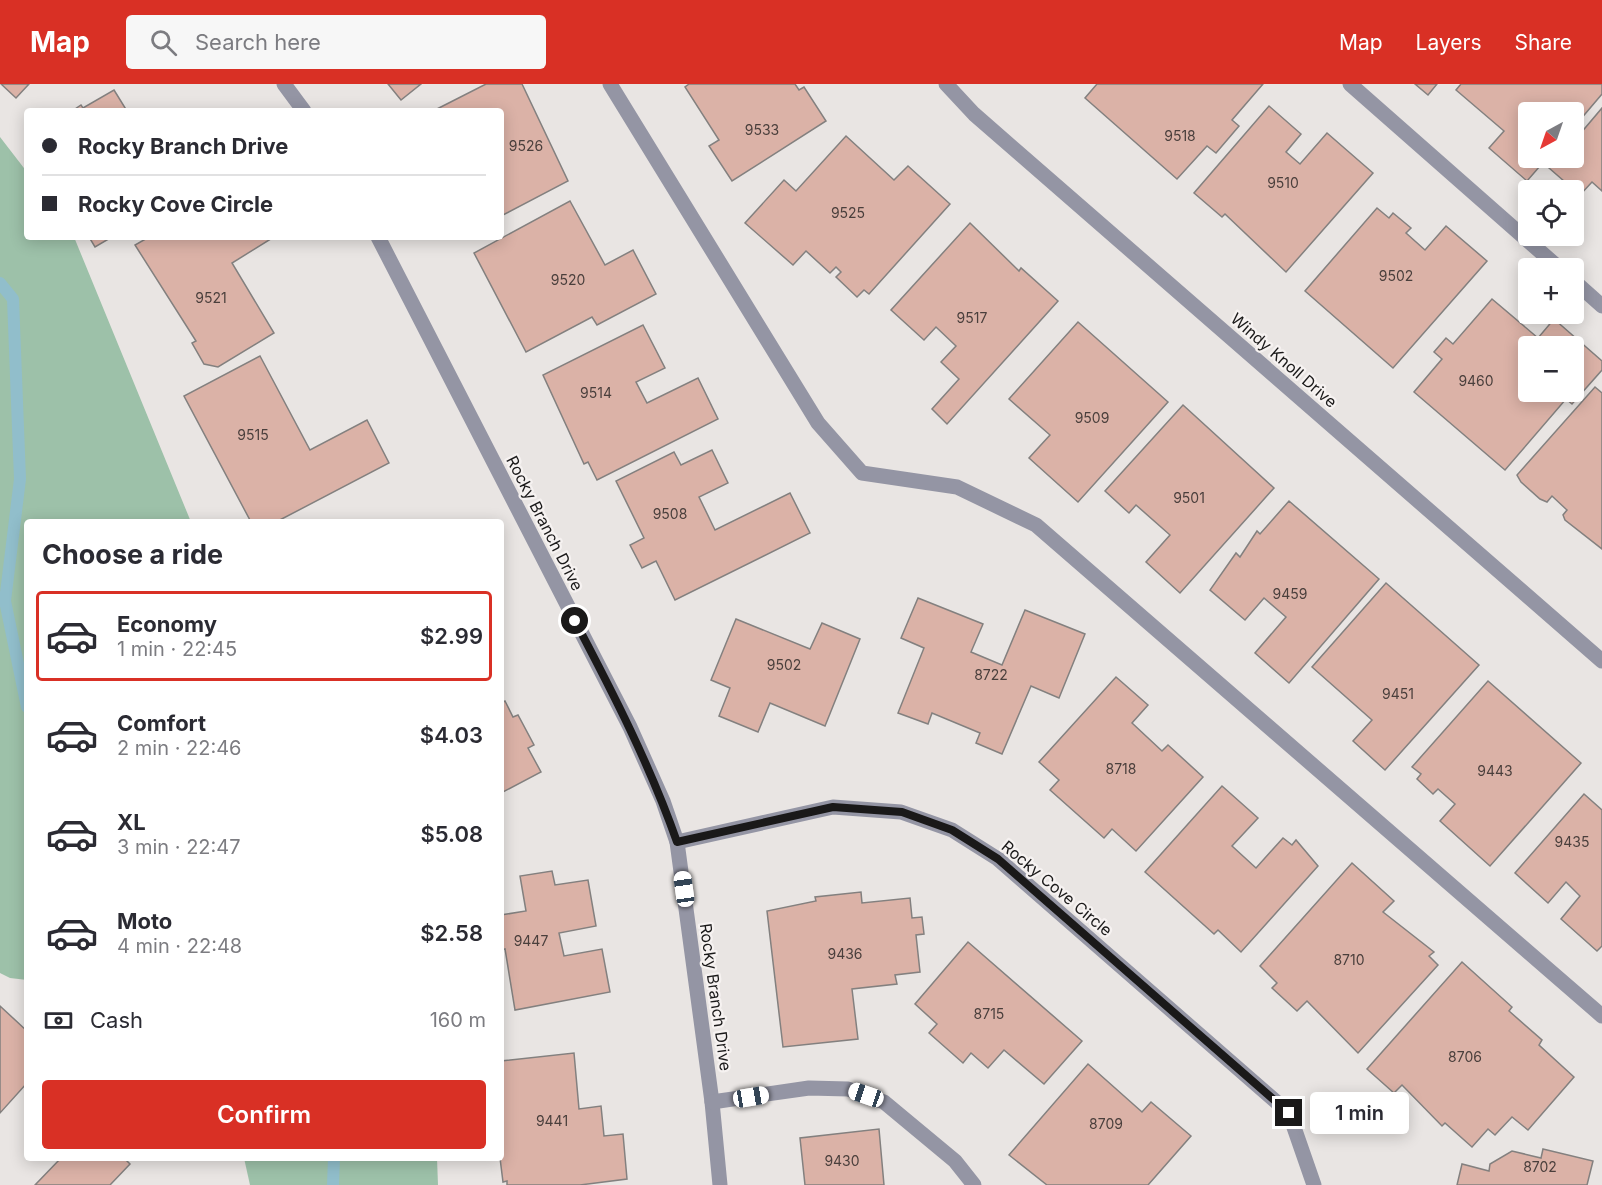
<!DOCTYPE html>
<meta charset="utf-8">
<style>
:root{--surface:#fff;--page:#f7f7f7;--text:#2b2b33;--muted:#7c7c81;--line:#e1e1e2;--accent:#d93025}
body{margin:0;font-family:Inter,sans-serif;background:var(--page);color:var(--text);height:100vh;display:flex;flex-direction:column;font-size:22px;white-space:nowrap}
*{box-sizing:border-box;margin:0}
p{font-size:20px;color:var(--muted)}
.icon{flex:none;width:33px;height:33px;fill:none;stroke:currentColor;stroke-width:2;stroke-linecap:round;stroke-linejoin:round}
.map{position:relative;flex:1;overflow:hidden}
.side{position:absolute;left:24px;top:435px;width:480px;height:642px;display:flex;flex-direction:column;background:var(--surface);border-radius:6px;box-shadow:0 3px 15px #0003}
.side>*{flex:none}
.banner{position:absolute;left:24px;top:24px;width:480px;height:132px;border-radius:6px;box-shadow:0 3px 15px #0003;display:grid;align-content:center;height:132px;padding:0 18px;background:var(--surface)}
.needle{width:39px;rotate:220deg}
.fabs{position:absolute;left:1518px;top:18px;display:grid;gap:12px}
.fabs a{display:grid;place-items:center;width:66px;height:66px;border-radius:6px;background:var(--surface);box-shadow:0 3px 15px #0003;font-size:30px}
.end{position:absolute;width:27px;height:27px;margin:-14px;border:8px solid #1a1919;background:#fff;box-shadow:0 0 0 3px #fff}
.from{border-radius:50%}
.bubble{position:absolute;height:42px;border-radius:6px;background:var(--surface);box-shadow:0 3px 15px #0003;font-size:20px;font-weight:600;line-height:42px;text-align:center}
.car{position:absolute;width:18px;height:36px;margin:-18px -9px;border-radius:8px;box-shadow:0 0 4px 2px #0007;background:linear-gradient(#fff 24%,#345 0 40%,#fff 0 76%,#345 0 86%,#fff 0)}
.banner b{display:flex;align-items:center;gap:21px;height:57px;font-size:22px}
.banner b+b{border-top:2px solid var(--line)}
.banner i{width:15px;height:15px;background:var(--text)}
ul{padding:0;list-style:none}
li{display:flex;align-items:center;gap:18px;height:90px;margin:0 12px 9px;padding:0 6px;border:3px solid transparent;border-radius:6px}
li div{flex:1}
li b{display:block;font-size:22px}
li em{font-style:normal;font-weight:600}
li.current{border-color:var(--accent)}
li>.icon{width:54px;height:54px;stroke-width:1.5}
h2{padding:0 18px;font-size:27px;line-height:72px}
.pay{display:flex;align-items:center;gap:15px;height:66px;padding:0 18px;font-size:22px}
.pay p{margin-inline-start:auto}
.action{display:flex;gap:12px;margin-top:auto;padding:12px 18px}
.action a{flex:1;height:69px;border-radius:6px;background:var(--accent);color:#fff;font-size:24px;font-weight:600;line-height:69px;text-align:center}
header{display:flex;align-items:center;gap:36px;box-sizing:border-box;height:84px;padding:0 30px;background:var(--accent);color:#fff}
header strong{font-size:28px}
nav{display:flex;gap:33px;margin-inline-start:auto;font-size:21px}
.search{width:420px;height:54px;background:var(--page);display:flex;align-items:center;gap:15px;box-sizing:border-box;padding:0 21px;border-radius:6px;color:var(--muted);font-size:22px}
.map>svg:first-child{display:block}
.forest{fill:#9dc1a9}
.lines{fill:none;stroke-linecap:round;stroke-linejoin:round}
.stream{stroke:#91becb;stroke-width:12}
.building{fill:#dbb2a7;stroke:#83807f;stroke-width:1.5;fill-rule:evenodd}
.minor{stroke:#9495a4;stroke-width:15}
.route{stroke:#1a1919;stroke-width:8}
.labels{text-anchor:middle;stroke-width:4.5;stroke-linejoin:round;paint-order:stroke}
.number-label{font-size:14px;fill:#4a3f3c}
.street-label{font-size:16px;fill:#1a1919;stroke:#f6f2f1}
</style>
<header>
<strong>Map</strong>
<div class="search"><svg class="icon" aria-label="search" viewBox="0 0 24 24"><circle cx="10" cy="10" r="6"/><path d="M15 15l6 6"/></svg>Search here</div>
<nav><a>Map</a><a>Layers</a><a>Share</a></nav>
</header>
<div class="map">
<svg width="1602" height="1101" viewBox="0 0 1602 1101">
<rect width="100%" height="100%" fill="#e9e5e3"/>
<!-- forest -->
<g class="forest">
<path d="M0 53 27 88V153H74L191 438H27V896L10 894 0 889Z"/>
<path d="M244 1074H437L438 1101H250Z"/>
</g>
<g class="lines">
<!-- stream -->
<g class="stream">
<path d="M0 199 13 215 20 395 5 517 27 623"/>
<path d="M333 1101 334 1074"/>
</g>
</g>
<!-- building -->
<g class="building">
<path d="M1 0H29L16 14Z"/>
<path d="M388 0H421L401 16Z"/>
<path d="M486 0H522L568 97 501 132V27H433Z"/>
<path d="M689 0H795L799 6 804 3 826 37 732 97 709 62 719 56 685 3Z"/>
<path d="M1097 0H1263L1232 36 1239 42 1216 69 1207 62 1177 95 1085 14Z"/>
<path d="M1415 0H1437L1428 11Z"/>
<path d="M1461 0H1602V10L1574 43V28H1528V74H1547L1527 97 1489 64 1504 47 1456 6Z"/>
<path d="M114 6 127 27H72L81 21 83 24Z"/>
<path d="M1269 22 1301 50 1286 68 1300 80 1327 49 1373 89 1286 188 1225 130 1222 133 1194 109Z"/>
<path d="M1602 24V107L1592 98 1580 111 1549 84 1559 74H1574V57Z"/>
<path d="M846 52 894 96 908 82 950 120 869 210 864 206 857 213 836 193 841 188 836 183 830 189 806 167 793 181 745 139 784 96 796 107Z"/>
<path d="M570 117 605 181 633 166 656 210 597 241 592 233 526 268 474 169Z"/>
<path d="M1377 124 1389 134 1393 129 1411 144 1406 149 1425 166 1446 142 1487 177 1393 284 1305 207Z"/>
<path d="M970 139 1019 187 1021 184 1058 217 947 340 932 325 959 295 941 278 956 262 936 243 924 256 891 226Z"/>
<path d="M89 153H112L95 163Z"/>
<path d="M149 153H274L232 179 274 249 218 283 204 280 192 259 196 257 135 161Z"/>
<path d="M1492 215 1538 254 1554 235 1602 277V286L1572 320 1566 315 1505 386 1414 308 1442 275 1434 268 1446 254 1453 260ZM1528 262H1574V308H1528Z"/>
<path d="M1078 238 1168 318 1078 418 1029 374 1050 351 1009 315Z"/>
<path d="M643 241 665 284 636 298 647 319 698 294 718 335 597 396 588 378 584 380 543 291Z"/>
<path d="M260 272 310 366 367 336 389 379 276 438H251L184 312Z"/>
<path d="M1595 303 1602 309V465L1565 436 1563 431 1567 426 1552 412 1547 418 1540 415 1521 398 1517 391Z"/>
<path d="M1183 321 1274 404 1180 509 1146 478 1170 451 1136 421 1129 429 1105 407Z"/>
<path d="M712 366 728 399 699 413 715 446 790 409 810 449 675 516 656 477 642 484 630 461 644 454 616 397 674 368 681 381Z"/>
<path d="M1289 417 1379 495 1289 599 1255 569 1286 533 1264 514 1245 536 1210 506 1236 469 1240 473 1257 447 1260 450Z"/>
<path d="M1386 499 1479 581 1385 686 1353 657 1372 636 1312 583Z"/>
<path d="M918 514 983 540 971 568 1002 581 1025 526 1085 550 1059 614 1031 602 1002 670 976 659 980 649 932 629 928 640 898 629 924 564 901 554Z"/>
<path d="M736 535 810 565 822 539 860 555 825 642 770 619 758 648 719 632 730 604 711 596Z"/>
<path d="M1116 593 1148 621 1132 639 1162 667 1168 661 1203 693 1136 767 1112 745 1104 754 1050 706 1059 696 1039 678Z"/>
<path d="M1488 597 1581 679 1490 782 1440 737 1455 720 1438 705 1433 710 1417 695 1421 690 1412 683Z"/>
<path d="M505 617 513 633 518 631 534 661 528 664 541 688 501 709V619Z"/>
<path d="M1222 702 1258 734 1232 762 1256 784 1283 754 1292 761 1296 756 1318 782 1241 868 1218 846 1214 850 1145 788Z"/>
<path d="M1584 710 1602 726V862L1597 867 1561 835 1580 812 1566 798 1548 819 1515 789Z"/>
<path d="M1352 779 1394 817 1383 828 1434 868 1429 872 1438 881 1358 969 1307 917 1297 927 1272 904 1277 899 1260 882Z"/>
<path d="M552 787 555 801 588 796 596 842 559 849 564 872 602 865 610 908 515 926 505 865 501 866V831L526 827 520 792Z"/>
<path d="M861 808 862 819 910 814 912 834 922 833 924 850 916 851 920 888 895 891 897 900 852 905 858 955 783 963 767 827 816 817 815 813Z"/>
<path d="M968 858 1082 957 1044 1000 1004 966 988 984 971 969 963 979 929 949 937 940 915 920Z"/>
<path d="M1462 878 1512 923 1509 927 1542 956 1539 961 1574 993 1528 1046 1512 1033 1495 1051 1488 1045 1472 1063 1445 1039 1442 1042 1402 1001 1394 1009 1367 985Z"/>
<path d="M0 922 27 947V999L0 1029Z"/>
<path d="M574 969 579 1025 601 1022 604 1052 623 1050 627 1095 580 1101H507V1097L503 1098 500 1074 501 977Z"/>
<path d="M1088 980 1142 1028 1151 1018 1191 1052 1148 1101H1047L1009 1071Z"/>
<path d="M879 1045 884 1101H805L800 1054Z"/>
<path d="M1543 1065 1593 1077 1587 1101H1457L1462 1080 1489 1087 1490 1080 1512 1067 1541 1074Z"/>
<path d="M61 1074H124L130 1080 110 1101H35Z"/>
</g>
<g class="lines">
<!-- minor -->
<g class="minor">
<path d="M284 0 304 27"/>
<path d="M610 0 818 339 862 389 957 403 1036 441 1602 932"/>
<path d="M946 0 974 30 1602 577"/>
<path d="M1350 0 1559 184"/>
<path d="M378 153 630 643 663 717 677 758 712 1018 720 1101"/>
<path d="M1574 197 1602 222"/>
<path d="M677 758 833 723 901 728 952 746 998 775 1289 1029 1314 1101"/>
<path d="M712 1018 809 1004 848 1005 884 1018 955 1077 974 1101"/>
</g>
</g>
<g class="lines">
<!-- route -->
<path class="route" d="M575 537C613 609 650 681 677 758L833 723 902 728 952 746 998 775 1289 1029"/>
</g>
<g class="labels">
<!-- number labels -->
<g class="number-label">
<text x="762" y="51">9533</text>
<text x="1180" y="57">9518</text>
<text x="526" y="67">9526</text>
<text x="1283" y="104">9510</text>
<text x="848" y="134">9525</text>
<text x="1396" y="197">9502</text>
<text x="568" y="201">9520</text>
<text x="211" y="219">9521</text>
<text x="972" y="239">9517</text>
<text x="1476" y="302">9460</text>
<text x="596" y="314">9514</text>
<text x="1092" y="339">9509</text>
<text x="253" y="356">9515</text>
<text x="1189" y="419">9501</text>
<text x="670" y="435">9508</text>
<text x="1290" y="515">9459</text>
<text x="784" y="586">9502</text>
<text x="991" y="596">8722</text>
<text x="1398" y="615">9451</text>
<text x="1121" y="690">8718</text>
<text x="1495" y="692">9443</text>
<text x="1572" y="763">9435</text>
<text x="531" y="862">9447</text>
<text x="845" y="875">9436</text>
<text x="1349" y="881">8710</text>
<text x="989" y="935">8715</text>
<text x="1465" y="978">8706</text>
<text x="552" y="1042">9441</text>
<text x="1106" y="1045">8709</text>
<text x="842" y="1082">9430</text>
<text x="1540" y="1088">8702</text>
</g>
<!-- street labels -->
<g class="street-label">
<text transform="translate(1284 276) rotate(41)" y="6">Windy Knoll Drive</text>
<text transform="translate(545 439) rotate(63)" y="6">Rocky Branch Drive</text>
<text transform="translate(1057 804) rotate(40)" y="6">Rocky Cove Circle</text>
<text transform="translate(716 913) rotate(82)" y="6">Rocky Branch Drive</text>
</g>
</g>
</svg>
<div class="fabs">
<a><svg class="needle" viewBox="-14 -14 28 28"><path d="M0-13l5 13h-10z" fill="#e53935"/><path d="M0 13l5-13h-10z" fill="#7c7c81"/></svg></a>
<a><svg class="icon" aria-label="locate" viewBox="0 0 24 24"><circle cx="12" cy="12" r="6"/><path d="M12 2v4M12 18v4M2 12h4M18 12h4"/></svg></a>
<a>+</a>
<a>−</a>
</div>
<i class="end from" style="left:575px;top:537px"></i>
<i class="end" style="left:1289px;top:1029px"></i>
<div class="bubble" style="left:1310px;top:1008px;width:99px">1 min</div>
<i class="car" style="left:684px;top:805px;rotate:352deg"></i>
<i class="car" style="left:866px;top:1011px;rotate:289deg"></i>
<i class="car" style="left:751px;top:1013px;rotate:81deg"></i>
<div class="banner">
<b><i class="from"></i>Rocky Branch Drive</b>
<b><i></i>Rocky Cove Circle</b>
</div>
<section class="side">
<h2>Choose a ride</h2>
<ul>
<li class="current"><svg class="icon" aria-label="car" viewBox="0 0 24 24"><path d="M5 17H2v-5l4-1 3-4h7l3 4 3 1v5h-3M9 17h6M6 11h13"/><circle cx="7" cy="17" r="2"/><circle cx="17" cy="17" r="2"/></svg><div><b>Economy</b><p>1 min · 22:45</p></div><em>$2.99</em></li>
<li><svg class="icon" aria-label="car" viewBox="0 0 24 24"><path d="M5 17H2v-5l4-1 3-4h7l3 4 3 1v5h-3M9 17h6M6 11h13"/><circle cx="7" cy="17" r="2"/><circle cx="17" cy="17" r="2"/></svg><div><b>Comfort</b><p>2 min · 22:46</p></div><em>$4.03</em></li>
<li><svg class="icon" aria-label="car" viewBox="0 0 24 24"><path d="M5 17H2v-5l4-1 3-4h7l3 4 3 1v5h-3M9 17h6M6 11h13"/><circle cx="7" cy="17" r="2"/><circle cx="17" cy="17" r="2"/></svg><div><b>XL</b><p>3 min · 22:47</p></div><em>$5.08</em></li>
<li><svg class="icon" aria-label="car" viewBox="0 0 24 24"><path d="M5 17H2v-5l4-1 3-4h7l3 4 3 1v5h-3M9 17h6M6 11h13"/><circle cx="7" cy="17" r="2"/><circle cx="17" cy="17" r="2"/></svg><div><b>Moto</b><p>4 min · 22:48</p></div><em>$2.58</em></li>
</ul>
<div class="pay"><svg class="icon" aria-label="cash" viewBox="0 0 24 24"><path d="M3 7h18v10H3z"/><circle cx="12" cy="12" r="2"/></svg>Cash<p>160 m</p></div>
<div class="action"><a>Confirm</a></div>
</section>
</div>
